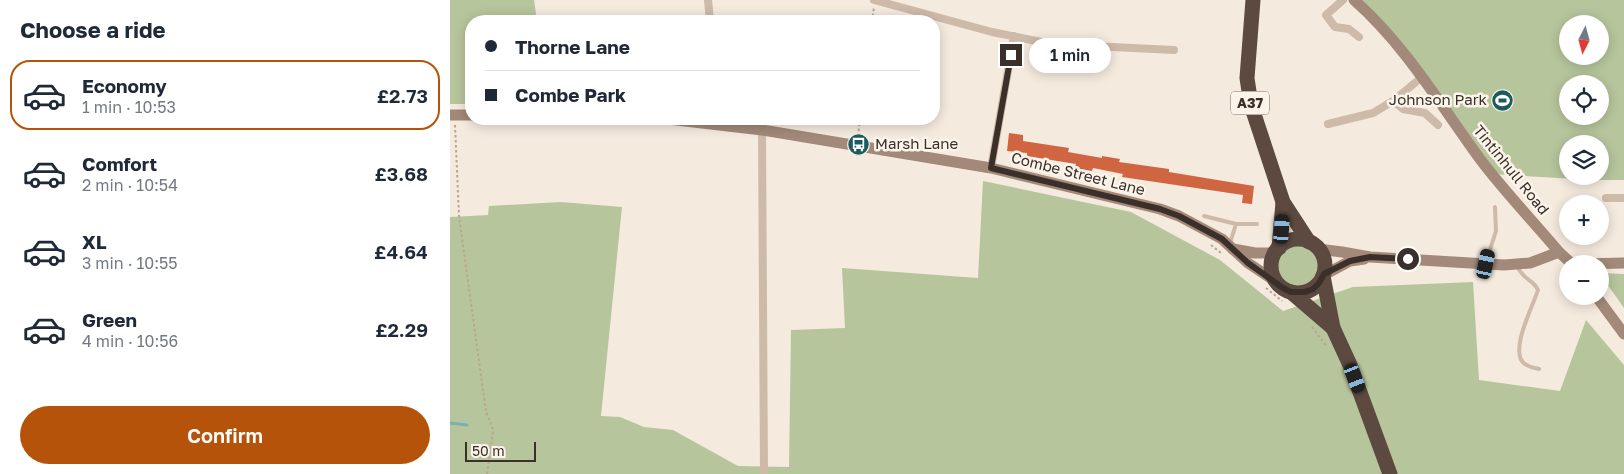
<!DOCTYPE html>
<meta charset="utf-8">
<style>
:root{--surface:#fff;--page:#f6f6f7;--text:#1f2937;--muted:#747a83;--line:#e0e1e3;--accent:#b45309}
body{margin:0;font-family:"Golos Text",sans-serif;background:var(--page);color:var(--text);height:100vh;display:flex;flex-direction:column;font-size:19px;white-space:nowrap}
*{box-sizing:border-box;margin:0}
p{font-size:16px;color:var(--muted)}
.icon{flex:none;width:28px;height:28px;fill:none;stroke:currentColor;stroke-width:2;stroke-linecap:round;stroke-linejoin:round}
.map{position:relative;flex:1;overflow:hidden}
.details{display:flex;flex-direction:column;background:var(--surface);width:450px}
.details>*{flex:none}
.banner{position:absolute;left:15px;top:15px;width:475px;height:110px;border-radius:20px;box-shadow:0 2px 12px #0003;display:grid;align-content:center;height:110px;padding:0 20px;background:var(--surface)}
.needle{width:32px;rotate:186deg}
.tools{position:absolute;left:1109px;top:15px;display:grid;gap:10px}
.tools a{display:grid;place-items:center;width:50px;height:50px;border-radius:50%;background:var(--surface);box-shadow:0 2px 12px #0003;font-size:25px}
.scale{position:absolute;left:15px;bottom:12px;width:71px;box-sizing:border-box;padding-left:5px;border:2px solid #3b2f29;border-top:0;font-size:14px;line-height:18px;white-space:nowrap;color:#3b2f29;-webkit-text-stroke:4px #fbf4eb;paint-order:stroke}
.end{position:absolute;width:22px;height:22px;margin:-11px;border:6px solid #3b2f29;background:#fff;box-shadow:0 0 0 2px #fff}
.from{border-radius:50%}
.bubble{position:absolute;height:35px;border-radius:18px;background:var(--surface);box-shadow:0 2px 12px #0003;font-size:16px;font-weight:600;line-height:35px;text-align:center}
.car{position:absolute;width:15px;height:30px;margin:-15px -8px;border-radius:6px;box-shadow:0 0 4px 1px #0007;background:linear-gradient(#222 24%,#8ab4d8 0 40%,#222 0 76%,#8ab4d8 0 86%,#222 0)}
.banner b{display:flex;align-items:center;gap:18px;height:48px;font-size:19px}
.banner b+b{border-top:1px solid var(--line)}
.banner i{width:12px;height:12px;background:var(--text)}
ul{padding:0;list-style:none}
li{display:flex;align-items:center;gap:15px;height:70px;margin:0 10px 8px;padding:0 10px;border:2px solid transparent;border-radius:20px}
li div{flex:1}
li b{display:block;font-size:19px}
li em{font-style:normal;font-weight:600}
li.selected{border-color:var(--accent)}
li>.icon{width:45px;height:45px;stroke-width:1.5}
h2{padding:0 20px;font-size:22px;line-height:60px}
.button{display:flex;gap:10px;margin-top:auto;padding:10px 20px}
.button a{flex:1;height:58px;border-radius:30px;background:var(--accent);color:#fff;font-size:20px;font-weight:600;line-height:58px;text-align:center}
main{display:flex;flex:1;min-height:0}
.map>svg:first-child{display:block}
.green{fill:#b7c59c;fill-rule:evenodd}
.lines{fill:none;stroke-linecap:round;stroke-linejoin:round}
.stream{stroke:#7ab1b4;stroke-width:3}
.building{fill:#d06641}
.path{stroke:#baa492;stroke-width:2;stroke-dasharray:2.5 2.5;stroke-linecap:butt}
.lane{stroke:#cebaa9;stroke-width:4}
.street{stroke:#cebaa9;stroke-width:8}
.secondary{stroke:#a28979;stroke-width:11}
.highway{stroke:#5c493f;stroke-width:15}
.route{stroke:#3b2f29;stroke-width:6}
.labels{text-anchor:middle;stroke-width:5;stroke-linejoin:round;paint-order:stroke}
.shield{fill:#fbf4eb;stroke:#756a63;stroke-width:1}
.shield-label{font-size:14px;font-weight:bold;fill:#3b2f29}
.poi-label{font-size:15px;fill:#3b2f29;stroke:#fbf4eb;text-anchor:end}
.street-label{font-size:15px;fill:#3b2f29;stroke:#fbf4eb}
</style>
<main>
<section class="details">
<h2>Choose a ride</h2>
<ul>
<li class="selected"><svg class="icon" aria-label="car" viewBox="0 0 24 24"><path d="M5 17H2v-5l4-1 3-4h7l3 4 3 1v5h-3M9 17h6M6 11h13"/><circle cx="7" cy="17" r="2"/><circle cx="17" cy="17" r="2"/></svg><div><b>Economy</b><p>1 min · 10:53</p></div><em>£2.73</em></li>
<li><svg class="icon" aria-label="car" viewBox="0 0 24 24"><path d="M5 17H2v-5l4-1 3-4h7l3 4 3 1v5h-3M9 17h6M6 11h13"/><circle cx="7" cy="17" r="2"/><circle cx="17" cy="17" r="2"/></svg><div><b>Comfort</b><p>2 min · 10:54</p></div><em>£3.68</em></li>
<li><svg class="icon" aria-label="car" viewBox="0 0 24 24"><path d="M5 17H2v-5l4-1 3-4h7l3 4 3 1v5h-3M9 17h6M6 11h13"/><circle cx="7" cy="17" r="2"/><circle cx="17" cy="17" r="2"/></svg><div><b>XL</b><p>3 min · 10:55</p></div><em>£4.64</em></li>
<li><svg class="icon" aria-label="car" viewBox="0 0 24 24"><path d="M5 17H2v-5l4-1 3-4h7l3 4 3 1v5h-3M9 17h6M6 11h13"/><circle cx="7" cy="17" r="2"/><circle cx="17" cy="17" r="2"/></svg><div><b>Green</b><p>4 min · 10:56</p></div><em>£2.29</em></li>
</ul>
<div class="button"><a>Confirm</a></div>
</section>
<div class="map">
<svg width="1174" height="474" viewBox="0 0 1174 474">
<rect width="100%" height="100%" fill="#f5eade"/>
<!-- green -->
<g class="green">
<path d="M0 0H84L87 21H21V104H0Z"/>
<path d="M904 0H1174V180H1142L1042 174 972 77ZM1118 24H1150V56H1118ZM1118 84H1150V116H1118ZM1118 144H1150V176H1118Z"/>
<path d="M533 181 681 212 770 260 833 311 903 287 1023 282 1029 380 1110 391 1136 320 1174 365V474H0V217L38 215 39 206 111 202 172 207 151 416 170 417 194 427 223 430 288 466 339 467 341 330 395 328 392 268 528 278Z"/>
<circle cx="847" cy="267" r="21"/>
<path d="M1150 273 1174 274V308L1150 274Z"/>
</g>
<g class="lines">
<!-- stream -->
<path class="stream" d="M0 423 17 425"/>
</g>
<!-- building -->
<path class="building" d="M559 133 573 135V141L619 148 618 152 652 158V156L670 159 669 162 719 169V172L804 186 802 204 792 203 793 195 672 177 673 174 643 168 642 171 625 168 626 164 577 156V153L557 151Z"/>
<g class="lines">
<!-- path -->
<g class="path">
<path d="M422 21 424 7"/>
<path d="M5 125 9 216 36 412 42 426 43 432 37 474"/>
<path d="M408 136 410 119"/>
<path d="M761 245 771 253"/>
<path d="M816 288 832 301"/>
<path d="M862 327 877 347"/>
</g>
<!-- lane -->
<g class="lane">
<path d="M754 216 786 224H807"/>
<path d="M780 243 786 224"/>
<path d="M1036 262 1046 231 1045 207"/>
<path d="M1067 266C1074 281 1083 279 1088 290 1083 306 1058 353 1075 364 1079 367 1085 368 1089 369"/>
</g>
<!-- street -->
<g class="street">
<path d="M258 0 260 21"/>
<path d="M424 0 542 32 601 44 724 50"/>
<path d="M893 0 876 15 885 27 899 29 909 37"/>
<path d="M943 101 953 109 975 113 988 125"/>
<path d="M878 124 923 113 943 101 972 77"/>
<path d="M312 130 314 474"/>
<path d="M541 168 564 36"/>
<path d="M1156 198H1174"/>
</g>
<!-- secondary -->
<g class="secondary">
<path d="M904 0C955 45 990 104 1030 159 1054 191 1083 221 1109 252L1122 264"/>
<path d="M0 115H21"/>
<path d="M218 119 312 130 541 168 710 209 729 216 772 239 798 263 825 281"/>
<path d="M783 249 805 253H825"/>
<path d="M868 249 892 252 920 257 1054 265 1080 263 1109 252"/>
<path d="M1129 264 1174 263"/>
<path d="M874 275 900 261 914 259"/>
<path d="M1146 296 1174 334"/>
</g>
<!-- highway -->
<g class="highway">
<path d="M803 0 797 78 801 105 833 202 859 242"/>
<circle cx="848" cy="266" r="27"/>
<path d="M829 248 833 202"/>
<path d="M873 276 883 328 900 365 940 474"/>
<path d="M841 292 883 328"/>
</g>
</g>
<g class="lines">
<!-- route -->
<path class="route" d="M561 55 541 168 710 209 729 216 772 239 798 263 833 288 841 292H855L863 289 869 283 874 274 900 261 920 257 958 259"/>
</g>
<!-- icons -->
<defs>
<symbol id="stadium-disc" viewBox="-11 -11 22 22"><circle r="9.5" fill="#1b5b60" stroke="#fbf4eb"/><path d="M0-5a6.5 5 0 1 0 0 10a6.5 5 0 1 0 0-10ZM-3.5-1.8h7v3.6h-7Z" fill="#fff"/></symbol>
<symbol id="bus-disc" viewBox="-11 -11 22 22"><circle r="9.5" fill="#1b5b60" stroke="#fbf4eb"/><path d="M-5-6H5V4H4V6H2V4H-2V6H-4V4H-5ZM-3.5-4V0h7V-4ZM-3.5 1.2v1.5H-2V1.2ZM2 1.2v1.5H3.5V1.2Z" fill="#fff"/></symbol>
</defs>
<g fill-rule="evenodd">
<use href="#stadium-disc" x="1040" y="88" width="25" height="25"/>
<use href="#bus-disc" x="396" y="132" width="25" height="25"/>
</g>
<g class="labels">
<!-- shield labels -->
<rect class="shield" x="781" y="91.5" width="38" height="23" rx="4"/>
<g class="shield-label">
<text x="800" y="108">A37</text>
</g>
<!-- poi labels -->
<g class="poi-label">
<text x="1037" y="105">Johnson Park</text>
<text x="425" y="149" text-anchor="start">Marsh Lane</text>
</g>
<!-- street labels -->
<g class="street-label">
<text transform="translate(1061 170) rotate(51)" y="5">Tintinhull Road</text>
<text transform="translate(628 174) rotate(14)" y="5">Combe Street Lane</text>
</g>
</g>
</svg>
<div class="tools">
<a><svg class="needle" viewBox="-14 -14 28 28"><path d="M0-13l5 13h-10z" fill="#e53935"/><path d="M0 13l5-13h-10z" fill="#747a83"/></svg></a>
<a><svg class="icon" aria-label="locate" viewBox="0 0 24 24"><circle cx="12" cy="12" r="6"/><path d="M12 2v4M12 18v4M2 12h4M18 12h4"/></svg></a>
<a><svg class="icon" aria-label="layers" viewBox="0 0 24 24"><path d="M12 4l9 5-9 5-9-5zM3 14l9 5 9-5"/></svg></a>
<a>+</a>
<a>−</a>
</div>
<div class="scale">50 m</div>
<i class="end from" style="left:958px;top:259px"></i>
<i class="end" style="left:561px;top:55px"></i>
<div class="bubble" style="left:579px;top:38px;width:82px">1 min</div>
<i class="car" style="left:832px;top:229px;rotate:4deg"></i>
<i class="car" style="left:1036px;top:264px;rotate:12deg"></i>
<i class="car" style="left:905px;top:378px;rotate:159deg"></i>
<div class="banner">
<b><i class="from"></i>Thorne Lane</b>
<b><i></i>Combe Park</b>
</div>
</div>
</main>
